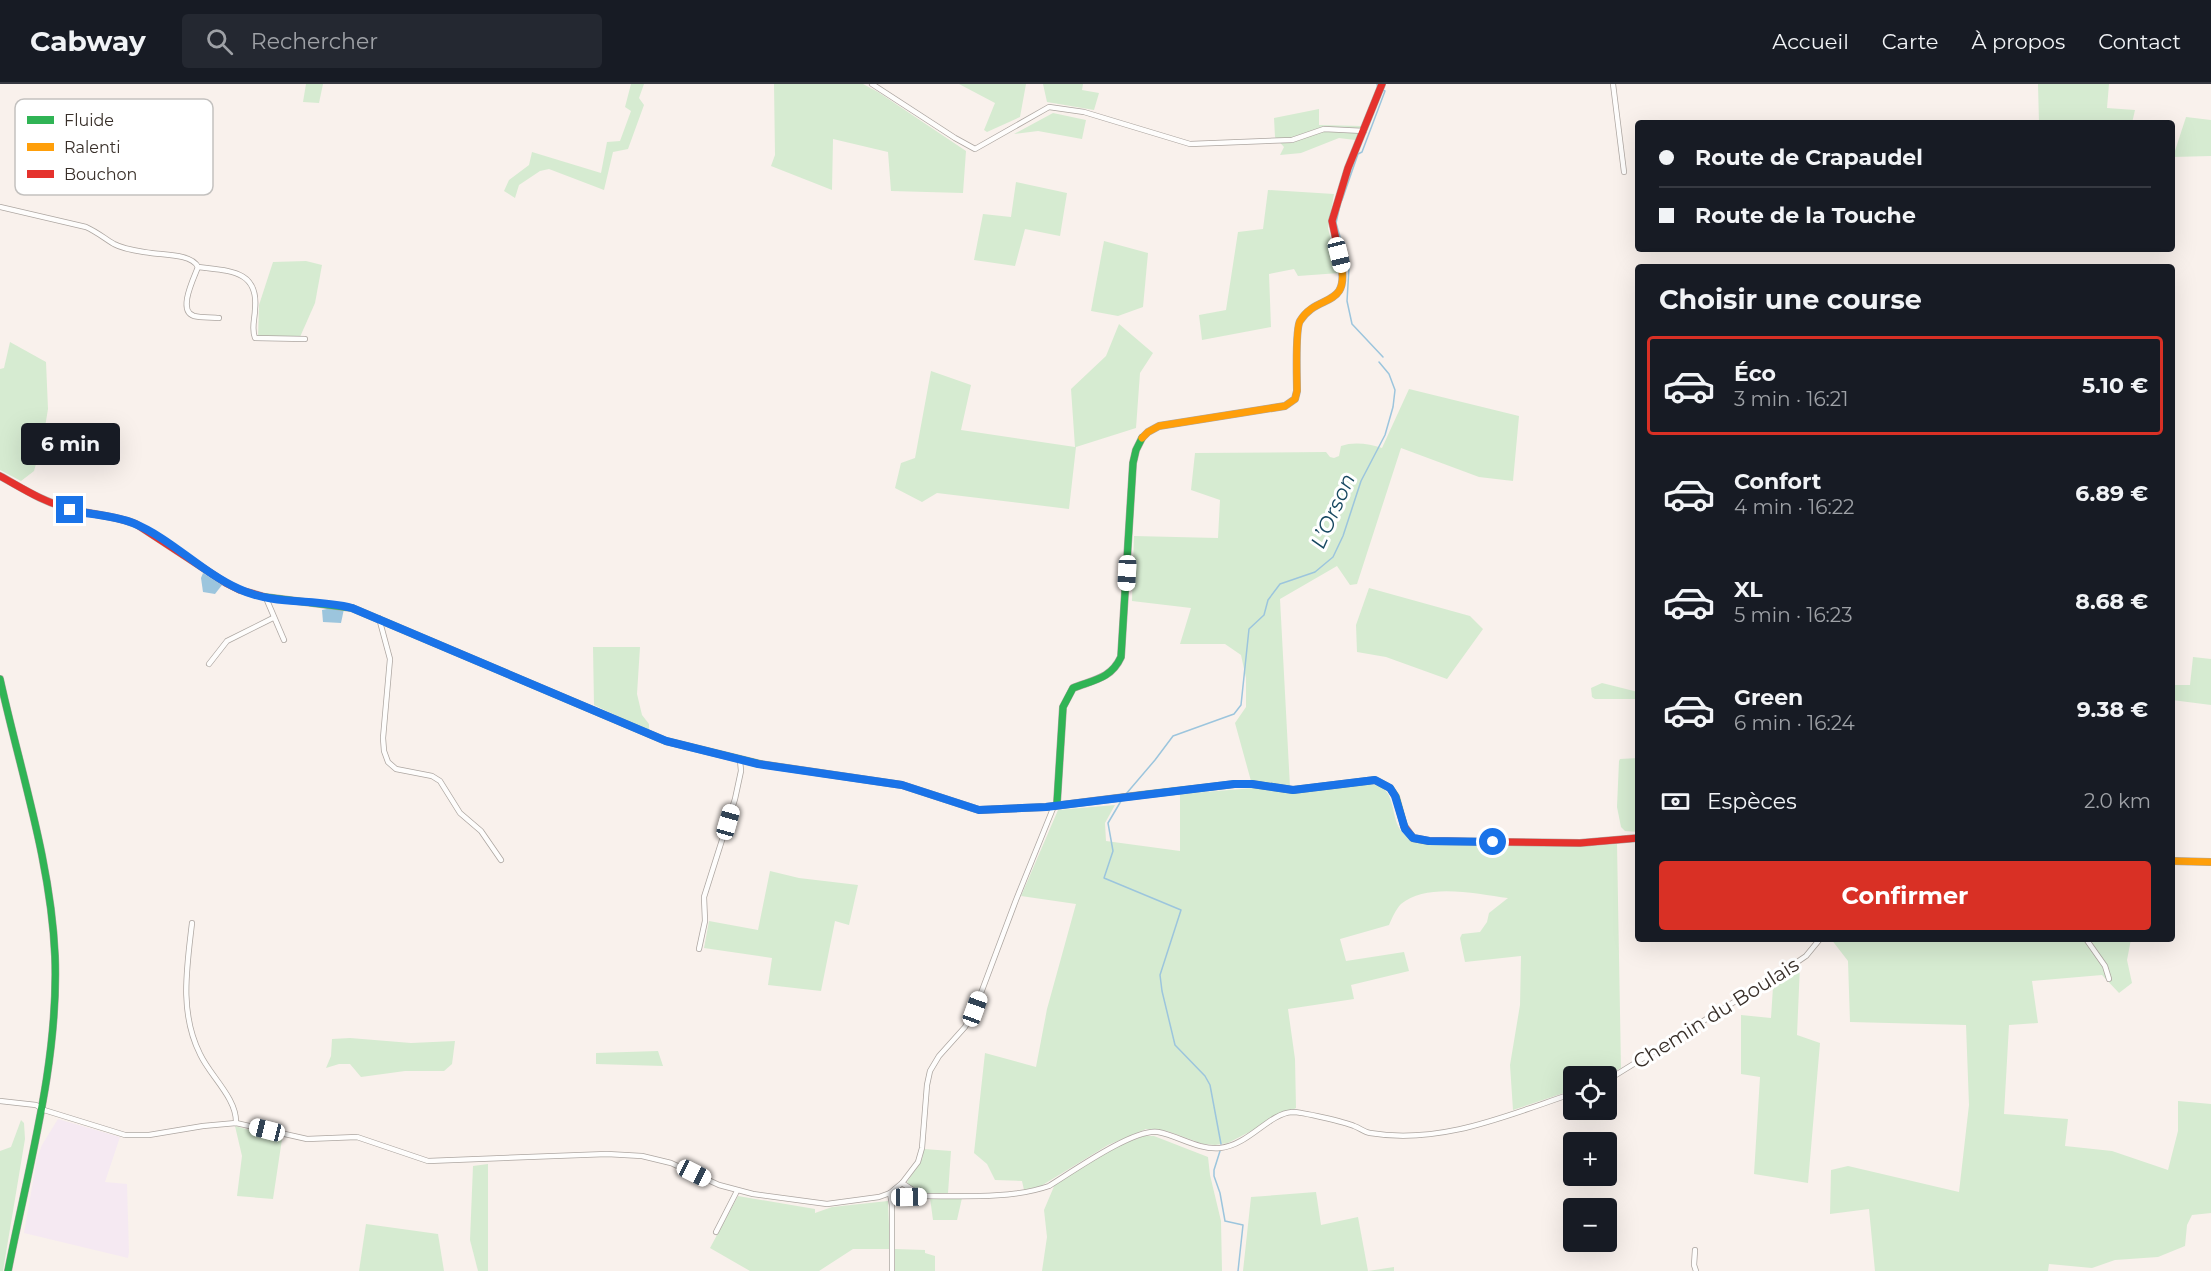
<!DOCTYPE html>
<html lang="fr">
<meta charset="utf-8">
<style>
:root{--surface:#171b24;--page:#242831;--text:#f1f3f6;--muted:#9ea1a6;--line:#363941;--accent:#d93025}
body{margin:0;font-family:Montserrat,sans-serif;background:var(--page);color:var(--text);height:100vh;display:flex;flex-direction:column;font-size:22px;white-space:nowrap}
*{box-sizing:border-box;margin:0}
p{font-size:20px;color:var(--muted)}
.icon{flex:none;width:33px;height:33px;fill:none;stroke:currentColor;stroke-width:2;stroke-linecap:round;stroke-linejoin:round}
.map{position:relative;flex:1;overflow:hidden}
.panel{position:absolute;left:1635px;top:180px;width:540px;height:678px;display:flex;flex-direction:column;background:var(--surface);border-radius:6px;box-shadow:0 6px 24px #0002}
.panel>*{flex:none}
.top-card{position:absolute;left:1635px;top:36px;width:540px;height:132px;border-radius:6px;box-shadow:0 6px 24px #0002;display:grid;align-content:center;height:132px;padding:0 24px;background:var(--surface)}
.tools{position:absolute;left:1563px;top:982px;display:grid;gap:12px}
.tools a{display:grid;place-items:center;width:54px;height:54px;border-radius:6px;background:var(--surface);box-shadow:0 6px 24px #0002;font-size:30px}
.end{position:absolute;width:27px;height:27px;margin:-14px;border:8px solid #1a73e8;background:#fff;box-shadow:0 0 0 3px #fff}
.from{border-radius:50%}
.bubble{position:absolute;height:42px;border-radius:6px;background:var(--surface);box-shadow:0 6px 24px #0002;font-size:20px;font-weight:700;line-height:42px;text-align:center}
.car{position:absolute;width:18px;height:36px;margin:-18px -9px;border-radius:8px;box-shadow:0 0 4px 2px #0007;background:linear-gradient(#fff 24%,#345 0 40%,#fff 0 76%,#345 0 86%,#fff 0)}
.top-card b{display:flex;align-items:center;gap:21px;height:57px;font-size:22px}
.top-card b+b{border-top:2px solid var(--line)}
.top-card i{width:15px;height:15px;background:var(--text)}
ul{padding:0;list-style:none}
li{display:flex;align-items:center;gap:18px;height:99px;margin:0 12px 9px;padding:0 12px;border:3px solid transparent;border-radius:6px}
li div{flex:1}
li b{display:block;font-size:22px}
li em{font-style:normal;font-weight:700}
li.selected{border-color:var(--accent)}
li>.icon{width:54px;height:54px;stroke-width:1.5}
h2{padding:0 24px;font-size:27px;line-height:72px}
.pay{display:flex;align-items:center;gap:15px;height:66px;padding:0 24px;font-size:22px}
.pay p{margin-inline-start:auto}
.primary-button{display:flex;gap:12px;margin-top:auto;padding:12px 24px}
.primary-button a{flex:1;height:69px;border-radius:6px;background:var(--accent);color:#fff;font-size:24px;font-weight:700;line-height:69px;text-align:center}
header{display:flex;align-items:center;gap:36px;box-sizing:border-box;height:84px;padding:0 30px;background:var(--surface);border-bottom:2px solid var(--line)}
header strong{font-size:28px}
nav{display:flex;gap:33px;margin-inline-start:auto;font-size:21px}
.search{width:420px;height:54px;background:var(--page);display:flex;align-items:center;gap:15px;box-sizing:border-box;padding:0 21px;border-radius:6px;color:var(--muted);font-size:22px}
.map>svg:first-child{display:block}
.industrial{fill:#f5e9f2}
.green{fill:#d6ebd1}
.water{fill:#9cc5dd}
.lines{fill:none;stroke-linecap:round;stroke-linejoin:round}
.stream{stroke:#9cc5dd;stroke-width:1.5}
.street-casing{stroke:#ada6a1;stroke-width:6}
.fast-casing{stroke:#ada6a1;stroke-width:8}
.slow-casing{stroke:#ada6a1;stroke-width:8}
.jam-casing{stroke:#ada6a1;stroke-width:8}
.street{stroke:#fefdfc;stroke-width:4.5}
.fast{stroke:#30b455;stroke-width:7}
.slow{stroke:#ff9f0a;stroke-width:7}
.jam{stroke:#e5322d;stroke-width:7}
.route{stroke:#1a73e8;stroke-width:8}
.labels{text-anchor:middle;stroke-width:6;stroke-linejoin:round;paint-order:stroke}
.street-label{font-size:20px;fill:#382f29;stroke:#fff}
.water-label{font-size:21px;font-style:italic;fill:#174861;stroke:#fff}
.key{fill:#fff;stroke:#c3c1bf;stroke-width:1.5}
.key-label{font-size:16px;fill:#382f29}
</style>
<header>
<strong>Cabway</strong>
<div class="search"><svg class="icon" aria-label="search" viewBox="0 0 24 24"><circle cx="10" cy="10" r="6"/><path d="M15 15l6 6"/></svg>Rechercher</div>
<nav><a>Accueil</a><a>Carte</a><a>À propos</a><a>Contact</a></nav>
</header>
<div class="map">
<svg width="2211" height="1187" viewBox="0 0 2211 1187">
<rect width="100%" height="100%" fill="#f9f1ec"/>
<!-- industrial -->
<path class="industrial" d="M58 1035 120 1053 105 1098 127 1100 129 1168 128 1174 24 1149 37 1074 42 1061Z"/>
<!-- green -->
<g class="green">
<path d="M306 0H323L319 19 303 18Z"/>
<path d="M631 0H644L639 14 644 21 628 65 613 68 604 106 549 85 540 87 519 101 515 114 504 107 509 96 529 81 532 68 601 89 607 58 620 57 631 27 625 23Z"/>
<path d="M774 0H863L878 8 966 67 963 109 891 107 888 68 833 55 832 106 771 82 775 71Z"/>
<path d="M959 0H1026L1020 33 987 48 984 46 995 19Z"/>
<path d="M1043 0H1083L1082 6 1099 9 1094 26 1047 18Z"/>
<path d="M2038 0H2109L2107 24 2135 26 2132 39H2039Z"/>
<path d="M1319 25V41L1362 42 1355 56 1339 54 1301 69 1280 71 1284 63 1275 53 1274 34Z"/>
<path d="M1053 29 1086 36 1082 55 1038 47 1014 50Z"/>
<path d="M2186 33 2211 36V72L2173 73Z"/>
<path d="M1016 98 1067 109 1060 152 1025 145 1015 182 974 176 983 130 1011 133Z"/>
<path d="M1268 106 1334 110 1328 144 1339 189 1298 192 1294 185 1269 190 1271 243 1202 256 1199 231 1226 226 1238 148 1263 145Z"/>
<path d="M1104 157 1148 169 1143 223 1118 232 1091 227Z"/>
<path d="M306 177 322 181 315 219 300 253H258L259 221 273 178Z"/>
<path d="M1119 240 1153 269 1140 289 1136 344 1076 363 1069 425 937 409 922 418 895 404 901 379 915 374 931 287 971 301 961 346 1075 363 1071 305 1106 272Z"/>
<path d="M10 258 46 278 48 325 43 355 34 387 21 397 0 386V285L4 284Z"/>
<path d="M1409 305 1519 332 1513 397 1479 393 1401 364 1357 500 1350 501 1337 482 1280 515 1290 703 1251 697 1235 639 1246 623V594L1241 571 1225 560H1180L1191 524 1132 517 1134 452 1218 454 1220 416 1191 406 1195 369 1326 368 1330 373 1334 374 1339 372 1341 362C1354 357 1370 360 1382 364Z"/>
<path d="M1369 504 1470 532 1483 545 1447 595 1386 573 1357 568 1356 541Z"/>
<path d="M593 563H640L637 610 642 631 649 640V647L594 621Z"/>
<path d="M2193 573 2211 575V621L2172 616 2173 601H2190Z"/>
<path d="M1602 599 1638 608V615H1595L1592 613 1591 604Z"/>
<path d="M1638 674V748L1625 747 1621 743 1617 723 1619 677 1620 675Z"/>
<path d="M1369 700C1399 702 1388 731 1402 748 1405 752 1411 754 1414 757L1593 762 1617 760 1621 984 1605 993H1574L1573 1006 1513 1026 1510 981 1520 921 1521 872 1465 878 1460 854 1462 850 1480 848 1487 838 1489 829 1508 814C1477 810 1427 798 1401 820 1396 825 1392 834 1389 841L1340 855 1346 877 1404 868 1409 887 1351 901 1354 915 1288 925 1295 975 1296 1024 1228 1059 1215 1061 1203 1060 1167 1047 1146 1045 1108 1061 1041 1102 1024 1106 1022 1097 995 1096 987 1080 974 1069 985 969 1036 983 1047 925 1076 820 1021 812 1058 726 1115 721 1105 739 1106 757 1180 767V710L1254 704 1295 709Z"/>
<path d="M770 787 799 794 858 801 849 841 835 837 821 907 768 901 772 874 704 864 709 837 758 846Z"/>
<path d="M1831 855H2131L2127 876 2132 899 2119 909 2102 891 2032 897 2038 939 2009 941 2004 1030 2068 1035 2065 1062 2112 1067 2168 1086 2178 1047V1017L2211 1020V1129L2192 1131 2187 1141 2185 1162 2158 1173 2115 1176 2092 1184 2049 1180 2048 1187H1875L1869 1125 1830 1130 1831 1086 1848 1082 1959 1108 1969 1021 1966 941 1850 938 1848 877Z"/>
<path d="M1800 881 1797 951 1820 959 1808 1099 1754 1090 1760 993 1741 990V931L1771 934 1773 903Z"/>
<path d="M350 954 411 959 455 957 452 980 444 987H405L361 993 350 980H339L326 984 331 972 332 955Z"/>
<path d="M658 967 663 982 596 980V969Z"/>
<path d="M21 1036 24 1039 25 1055 3 1187H0V1067L11 1063Z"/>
<path d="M235 1042 282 1055 273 1115 237 1112 242 1072Z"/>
<path d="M1144 1052H1154L1208 1073 1210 1091 1221 1137 1222 1187H1042L1047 1153 1044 1126 1055 1100 1121 1060Z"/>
<path d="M924 1065 951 1067 948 1109C933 1110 915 1113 907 1098L922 1075Z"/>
<path d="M488 1080V1187H478L470 1156 473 1082Z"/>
<path d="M1316 1108 1321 1141 1358 1133 1368 1187 1394 1183V1187H1243L1251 1113Z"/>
<path d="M738 1112 815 1125V1129L832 1123 888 1117 890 1165H853L819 1187H750L710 1164Z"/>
<path d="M930 1114H962L957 1136H933Z"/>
<path d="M366 1140 438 1150 444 1187H359Z"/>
<path d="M895 1165 925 1166V1169L935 1172V1187H895Z"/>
</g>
<!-- water -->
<g class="water">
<path d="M203 489 222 501 215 510 203 508 201 494Z"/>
<path d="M337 523 344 525 341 539 323 538 322 526Z"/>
</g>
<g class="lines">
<!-- stream -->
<g class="stream">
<path d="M1377 0 1378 4"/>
<path d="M1342 116 1358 70 1362 68 1385 7 1382 6"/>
<path d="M1340 121 1336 139 1349 184 1347 217 1352 240 1383 273"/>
<path d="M1126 710 1155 676 1173 652 1234 630 1241 621 1249 545 1264 531 1268 516 1280 500 1315 488 1333 473 1343 452 1361 397 1385 351 1393 323 1395 306 1389 290 1379 278"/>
<path d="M1121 717 1108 739 1113 767 1104 794 1181 826 1160 891 1162 907 1175 961 1205 992 1210 1001 1221 1060"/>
<path d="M1220 1067 1214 1086V1092L1220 1109 1225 1137 1243 1141 1238 1187"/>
</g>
<defs>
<g id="street">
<path d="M872 0 955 54 975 65 1049 23 1084 28 1190 60 1292 56 1324 45 1364 47"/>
<path d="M1613 0 1624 88"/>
<path d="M0 123 86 143C97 148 104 154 114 160 125 166 139 167 151 169 164 171 192 170 198 183 227 187 259 185 255 225 255 235 251 244 255 254L305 255"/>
<path d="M198 183C194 194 177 227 194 232 202 234 212 233 219 234"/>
<path d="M266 514 284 556"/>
<path d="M379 534 390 575 383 654 384 667 388 678 396 685 432 692 440 697 460 729 481 747 501 776"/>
<path d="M209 580 227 557 273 534"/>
<path d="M192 839C187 883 179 928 200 970 210 992 237 1014 236 1039"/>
<path d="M2086 855 2105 882 2109 895"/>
<path d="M699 865 705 837 704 813 735 715 741 687 740 676"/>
<path d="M1606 997 1781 889 1806 872 1820 855"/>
<path d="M0 1017 36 1021 44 1026 125 1051H149L203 1042 236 1039 307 1055 357 1053 428 1077 607 1070 642 1072 671 1079 719 1101 753 1110 827 1120 879 1113 890 1109 902 1099 918 1078 922 1064 927 1001 930 987 939 972 965 943 975 925 1016 816 1054 722"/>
<path d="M890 1109 892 1121V1187"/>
<path d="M922 1112C962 1112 1012 1115 1049 1102 1072 1088 1134 1044 1158 1048 1179 1052 1198 1066 1220 1064 1249 1061 1268 1030 1292 1028 1302 1028 1345 1038 1354 1042 1360 1044 1364 1048 1370 1049 1441 1061 1508 1031 1574 1009"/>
<path d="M891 1113 922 1112 902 1099"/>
<path d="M716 1148 737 1107"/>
<path d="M1695 1166 1694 1181 1696 1187"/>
</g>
<g id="fast">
<path d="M265 513 352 524 666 657 760 680"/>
<path d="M0 595C20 686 51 778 55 872 59 978 28 1084 8 1187"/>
<path d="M1141 711 1235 700H1252L1293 706 1375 696 1390 704 1396 713 1404 742"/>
<path d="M1055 722 1057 719 1063 623 1073 604C1093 596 1111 595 1121 573L1133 379 1136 366 1142 354"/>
</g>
<g id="slow">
<path d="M1142 354 1148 348 1159 342 1285 322 1295 315 1297 307C1297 295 1295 245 1300 237 1317 209 1350 225 1341 179"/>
<path d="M760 680 902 701 979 726 1046 723 1141 711"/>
<path d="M2172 777 2211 778"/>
</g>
<g id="jam">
<path d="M1341 179 1332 137 1348 84 1382 0"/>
<path d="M0 392C22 404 43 418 68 424 90 431 114 431 136 440L226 499 240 506 265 513"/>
<path d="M1404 742 1413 754 1429 757 1580 759 1638 754"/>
</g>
</defs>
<!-- street casing -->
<use href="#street" class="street-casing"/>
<!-- fast casing -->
<use href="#fast" class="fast-casing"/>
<!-- slow casing -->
<use href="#slow" class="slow-casing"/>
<!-- jam casing -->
<use href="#jam" class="jam-casing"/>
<!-- street -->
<use href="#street" class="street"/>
<!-- fast -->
<use href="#fast" class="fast"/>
<!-- slow -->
<use href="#slow" class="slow"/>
<!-- jam -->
<use href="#jam" class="jam"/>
</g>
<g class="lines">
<!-- route -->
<path class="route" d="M70 426C91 431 114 431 133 439 172 455 201 488 239 505 275 522 315 514 352 524L666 657 758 680 902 701 979 726 1046 723 1234 700H1252L1293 706 1375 696 1390 704 1395 712 1405 745 1413 754 1429 757 1493 758"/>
</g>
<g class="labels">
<!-- street labels -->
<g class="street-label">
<text transform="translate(1716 929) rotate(-32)" y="7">Chemin du Boulais</text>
</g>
<!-- water labels -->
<g class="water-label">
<text transform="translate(1333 427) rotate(-66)" y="7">L’Orson</text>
</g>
</g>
<!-- legend -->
<rect x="15" y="15" width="198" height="96" rx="9" class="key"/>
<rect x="27" y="32" width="27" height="8" fill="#30b455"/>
<rect x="27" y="59" width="27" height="8" fill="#ff9f0a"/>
<rect x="27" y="86" width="27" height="8" fill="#e5322d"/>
<g class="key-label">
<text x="64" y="42">Fluide</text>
<text x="64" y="69">Ralenti</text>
<text x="64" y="96">Bouchon</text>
</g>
</svg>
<div class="tools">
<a><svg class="icon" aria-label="locate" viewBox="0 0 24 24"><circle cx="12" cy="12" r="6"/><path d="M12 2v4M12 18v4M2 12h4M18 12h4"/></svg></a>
<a>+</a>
<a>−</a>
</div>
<i class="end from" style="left:1493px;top:758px"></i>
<i class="end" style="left:70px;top:426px"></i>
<div class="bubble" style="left:21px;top:339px;width:99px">6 min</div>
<i class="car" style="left:1339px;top:171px;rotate:166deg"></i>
<i class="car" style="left:1127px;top:489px;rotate:183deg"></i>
<i class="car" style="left:728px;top:738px;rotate:16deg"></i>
<i class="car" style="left:975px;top:925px;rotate:20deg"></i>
<i class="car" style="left:267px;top:1046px;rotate:284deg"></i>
<i class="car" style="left:694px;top:1089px;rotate:117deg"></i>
<i class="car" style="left:909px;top:1113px;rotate:89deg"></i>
<div class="top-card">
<b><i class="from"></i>Route de Crapaudel</b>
<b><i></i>Route de la Touche</b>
</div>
<section class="panel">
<h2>Choisir une course</h2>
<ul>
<li class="selected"><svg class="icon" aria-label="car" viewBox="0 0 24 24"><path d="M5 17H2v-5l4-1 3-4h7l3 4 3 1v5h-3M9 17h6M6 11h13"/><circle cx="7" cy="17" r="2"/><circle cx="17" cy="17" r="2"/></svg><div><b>Éco</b><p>3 min · 16:21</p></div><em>5.10 €</em></li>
<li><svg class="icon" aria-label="car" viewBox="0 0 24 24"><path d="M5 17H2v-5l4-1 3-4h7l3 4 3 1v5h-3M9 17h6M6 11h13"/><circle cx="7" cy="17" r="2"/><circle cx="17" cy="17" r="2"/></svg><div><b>Confort</b><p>4 min · 16:22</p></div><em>6.89 €</em></li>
<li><svg class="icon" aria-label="car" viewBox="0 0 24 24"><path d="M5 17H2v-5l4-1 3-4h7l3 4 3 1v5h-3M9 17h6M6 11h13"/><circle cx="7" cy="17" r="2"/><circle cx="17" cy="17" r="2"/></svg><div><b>XL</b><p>5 min · 16:23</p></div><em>8.68 €</em></li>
<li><svg class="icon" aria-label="car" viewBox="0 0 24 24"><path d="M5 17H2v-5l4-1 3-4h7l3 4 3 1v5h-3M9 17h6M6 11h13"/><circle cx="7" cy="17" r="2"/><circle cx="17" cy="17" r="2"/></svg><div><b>Green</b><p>6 min · 16:24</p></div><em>9.38 €</em></li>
</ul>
<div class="pay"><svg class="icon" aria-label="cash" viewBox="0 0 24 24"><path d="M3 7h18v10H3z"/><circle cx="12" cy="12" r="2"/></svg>Espèces<p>2.0 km</p></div>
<div class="primary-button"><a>Confirmer</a></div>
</section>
</div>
